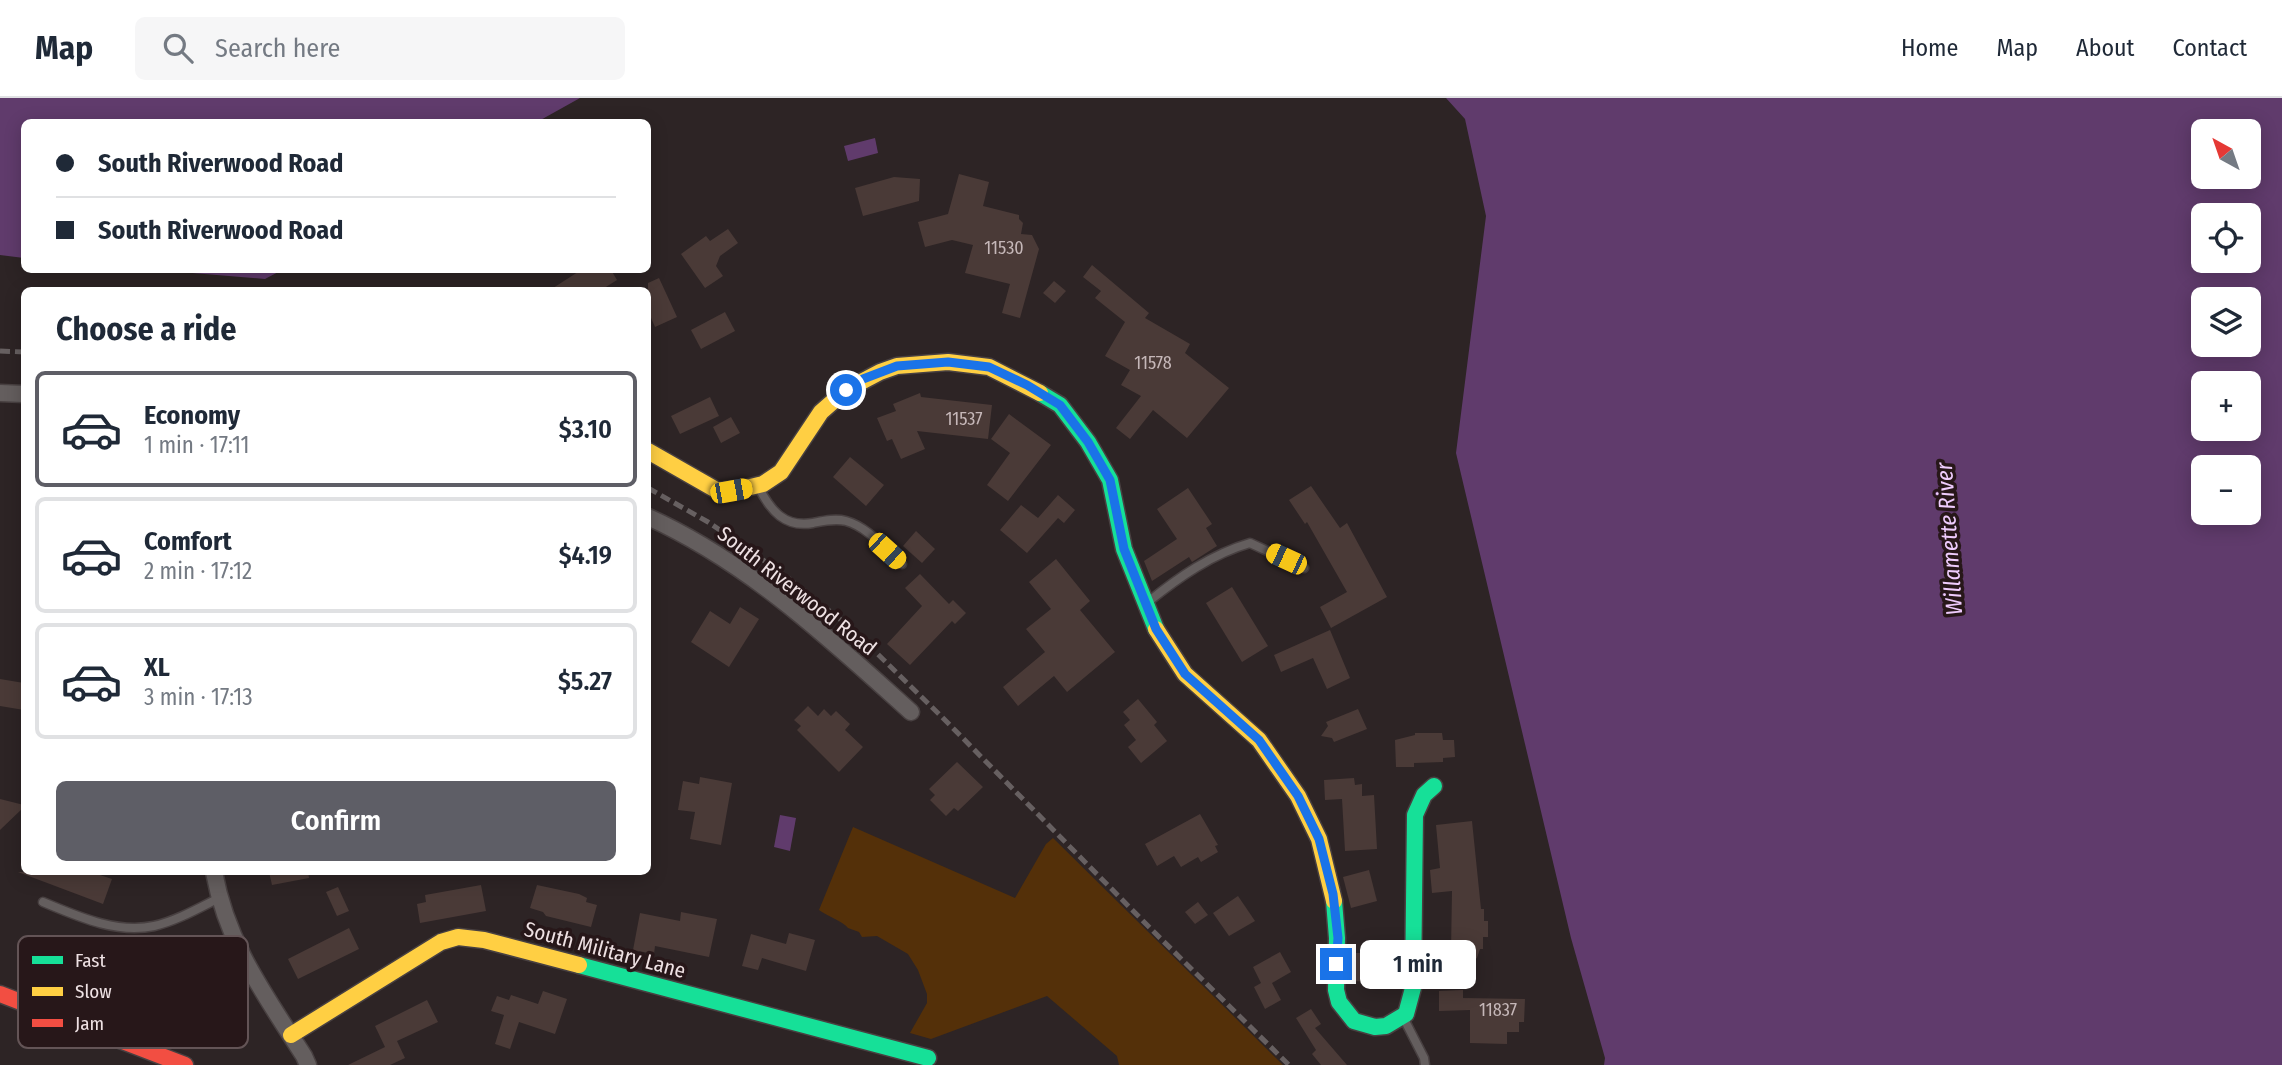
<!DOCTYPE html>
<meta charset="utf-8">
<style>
:root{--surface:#fff;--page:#f6f6f7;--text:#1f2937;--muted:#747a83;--line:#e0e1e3;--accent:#5e5e66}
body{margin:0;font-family:"Fira Sans Condensed",sans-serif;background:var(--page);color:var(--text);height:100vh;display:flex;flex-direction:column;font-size:26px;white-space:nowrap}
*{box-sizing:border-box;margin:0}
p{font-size:23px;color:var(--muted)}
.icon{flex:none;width:38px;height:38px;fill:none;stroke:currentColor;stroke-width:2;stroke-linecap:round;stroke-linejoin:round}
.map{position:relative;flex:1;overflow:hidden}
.sheet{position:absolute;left:21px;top:189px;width:630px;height:588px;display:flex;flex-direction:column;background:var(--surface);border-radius:10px;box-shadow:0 4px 18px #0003}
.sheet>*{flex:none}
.hud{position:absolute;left:21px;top:21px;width:630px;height:154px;border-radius:10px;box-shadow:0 4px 18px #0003;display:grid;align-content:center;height:154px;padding:0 35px;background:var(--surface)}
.needle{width:46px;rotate:320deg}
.controls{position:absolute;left:2191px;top:21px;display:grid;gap:14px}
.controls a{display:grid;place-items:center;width:70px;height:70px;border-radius:10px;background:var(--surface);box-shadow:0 4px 18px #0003;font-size:35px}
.end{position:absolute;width:32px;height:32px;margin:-16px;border:9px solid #1a73e8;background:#fff;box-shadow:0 0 0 4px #fff}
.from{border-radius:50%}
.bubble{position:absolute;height:49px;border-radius:10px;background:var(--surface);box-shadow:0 4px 18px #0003;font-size:23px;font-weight:600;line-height:49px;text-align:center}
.car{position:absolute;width:21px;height:42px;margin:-21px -10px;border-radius:9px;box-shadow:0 0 5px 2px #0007;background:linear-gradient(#f5c518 24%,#345 0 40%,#f5c518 0 76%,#345 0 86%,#f5c518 0)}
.hud b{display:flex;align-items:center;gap:24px;height:66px;font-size:26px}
.hud b+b{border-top:2px solid var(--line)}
.hud i{width:18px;height:18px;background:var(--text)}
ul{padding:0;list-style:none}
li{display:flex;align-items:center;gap:21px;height:116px;margin:0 14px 10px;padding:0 21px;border:4px solid var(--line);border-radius:10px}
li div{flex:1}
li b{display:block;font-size:26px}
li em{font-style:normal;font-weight:600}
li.current{border-color:var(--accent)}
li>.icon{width:63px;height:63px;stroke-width:1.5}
h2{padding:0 35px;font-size:32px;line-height:84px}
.button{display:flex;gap:14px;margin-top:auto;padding:14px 35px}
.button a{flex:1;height:80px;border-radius:10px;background:var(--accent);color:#fff;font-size:28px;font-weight:600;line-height:80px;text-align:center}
header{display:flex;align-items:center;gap:42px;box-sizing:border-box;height:98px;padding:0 35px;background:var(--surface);border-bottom:2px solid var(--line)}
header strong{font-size:33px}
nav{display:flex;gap:38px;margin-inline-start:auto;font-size:24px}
.search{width:490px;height:63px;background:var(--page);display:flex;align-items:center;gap:18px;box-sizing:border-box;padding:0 24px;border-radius:10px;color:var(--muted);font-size:26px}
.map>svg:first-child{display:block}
.green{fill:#543009}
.water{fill:#603b6c;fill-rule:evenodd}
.building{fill:#4a3a37}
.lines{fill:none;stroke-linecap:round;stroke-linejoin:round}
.lane-casing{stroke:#484041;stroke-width:11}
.street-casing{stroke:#484041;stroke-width:19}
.fast-casing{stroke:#484041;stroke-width:19}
.slow-casing{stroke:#484041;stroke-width:19}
.jam-casing{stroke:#484041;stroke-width:19}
.lane{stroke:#645e5e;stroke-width:8}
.street{stroke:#645e5e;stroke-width:16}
.fast{stroke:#16e098;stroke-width:16}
.slow{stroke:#ffcf43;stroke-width:16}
.jam{stroke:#f24e42;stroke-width:16}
.rail{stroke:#676061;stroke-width:5;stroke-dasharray:10 5;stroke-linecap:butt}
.route{stroke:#1a73e8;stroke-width:9}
.labels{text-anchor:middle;stroke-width:7;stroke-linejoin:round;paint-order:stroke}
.number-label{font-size:18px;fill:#c5b7b8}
.street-label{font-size:21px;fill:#eee1e3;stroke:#271719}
.water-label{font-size:23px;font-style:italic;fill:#efccfd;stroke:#271719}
.key{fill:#271719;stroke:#635456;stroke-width:2}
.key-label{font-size:19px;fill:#eee1e3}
</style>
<header>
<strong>Map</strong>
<div class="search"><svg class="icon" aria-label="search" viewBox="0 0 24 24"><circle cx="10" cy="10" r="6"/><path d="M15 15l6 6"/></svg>Search here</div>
<nav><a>Home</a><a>Map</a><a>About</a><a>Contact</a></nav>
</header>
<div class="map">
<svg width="2282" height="967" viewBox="0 0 2282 967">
<rect width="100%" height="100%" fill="#2d2425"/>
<!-- green -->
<path class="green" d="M853 729 1015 800 1046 746 1053 740 1283 967H1119L1117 958 1047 898 931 941 910 935 927 905V896L918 872 908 856 877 838 862 839 859 834 848 830C844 824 827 818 819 812Z"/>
<!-- water -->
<g class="water">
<path d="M0 0H580L537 24H24V160L0 157Z"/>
<path d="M1446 0H2282V967H1604L1605 960 1571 840 1456 355 1486 118 1465 21ZM2249 33V79H2203V33ZM2249 117V163H2203V117ZM2249 201V247H2203V201ZM2249 285V331H2203V285ZM2249 369V415H2203V369Z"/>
<path d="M875 40 878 55 848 63 844 48Z"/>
<path d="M156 172H282L265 181Z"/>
<path d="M780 717 796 720 790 753 774 749Z"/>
</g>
<!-- building -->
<g class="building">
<path d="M959 76 989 84 983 108 1019 117V121L1023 125 1021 136 1032 137 1039 151 1020 220 1002 215 1010 186 965 175 973 147 952 142 925 149 918 124 948 116Z"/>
<path d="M894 79 920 81 919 103 863 118 855 90Z"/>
<path d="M728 131 738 145 720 158 716 168 723 178 705 190 681 156 706 138 710 143Z"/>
<path d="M1092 167 1149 215 1145 220 1190 246 1185 255 1229 290 1187 340 1153 312 1130 341 1116 330 1141 298 1121 287 1130 272 1105 258 1125 224 1095 200 1101 193 1083 179Z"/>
<path d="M581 172H611L617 182 601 192H550Z"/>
<path d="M659 180 677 219 655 229 648 213V185Z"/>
<path d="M1054 183 1066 193 1055 205 1043 195Z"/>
<path d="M725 214 735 233 701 251 691 232Z"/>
<path d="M920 295 921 299 992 307 988 341 917 333 925 351 901 361 892 341 887 343 877 320 896 313 893 306Z"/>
<path d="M710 299 719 318 680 336 671 318Z"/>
<path d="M1009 316 1051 347 1008 403 987 387 1010 355 991 341Z"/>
<path d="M731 319 740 335 721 345 713 329Z"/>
<path d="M850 359 884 387 866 408 833 379Z"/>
<path d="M1311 388 1340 430 1347 425 1387 499 1331 530 1320 509 1347 494 1307 424 1305 426 1289 402Z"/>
<path d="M1188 390 1212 426 1206 430 1217 448 1192 464 1189 459 1152 483 1144 463 1177 441 1157 411Z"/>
<path d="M1058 397 1075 412 1064 425 1058 420 1027 455 1000 432 1021 407 1038 420Z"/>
<path d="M916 433 935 451 922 465 903 448Z"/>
<path d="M1056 461 1090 503 1080 512 1115 554 1067 594 1054 578 1018 608 1003 589 1045 554 1026 531 1051 511 1029 484Z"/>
<path d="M920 476 949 506 953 502 966 515 955 526 952 523 910 567 887 546 922 508 905 490Z"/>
<path d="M1232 489 1268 548 1242 564 1206 505Z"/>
<path d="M740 509 759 521 729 569 691 544 710 513 730 526Z"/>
<path d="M1330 532 1350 580 1327 591 1313 560 1281 574 1274 557Z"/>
<path d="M0 581 24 585V612L0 608Z"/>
<path d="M1138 601 1157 624 1154 627 1167 643 1141 665 1128 649 1136 642 1124 627 1130 622 1123 614Z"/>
<path d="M808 608 818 618 824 611 831 618 836 613 850 626 845 632 863 649 839 674 797 632 801 628 794 622Z"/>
<path d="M1358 611 1367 631 1334 644 1332 640 1321 638 1328 628 1326 624Z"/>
<path d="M1415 635H1442L1443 642H1454L1455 659 1443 660V664L1414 665V669H1396L1395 642 1415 637Z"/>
<path d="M957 664 983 689 958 713 954 710 946 718 930 702 935 697 929 691Z"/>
<path d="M700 679 732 685 721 747 690 741 695 714 678 712 683 683 699 686Z"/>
<path d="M1354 680 1355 687 1362 686V698L1374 697 1377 751 1345 753 1342 701 1325 702 1324 682Z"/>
<path d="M0 701 24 707V709L0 732Z"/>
<path d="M1200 716 1218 747 1215 748 1218 754 1201 764 1198 759 1181 769 1174 758 1157 768 1145 746Z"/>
<path d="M1472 723 1481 811H1484V823H1488V839H1483V851H1480L1477 860 1442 882 1432 865 1451 853 1452 793 1432 795 1430 772 1440 770 1436 727Z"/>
<path d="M1369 772 1377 803 1351 810 1343 779Z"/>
<path d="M18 774H91L112 781 103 806Z"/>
<path d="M269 774H308L309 780 272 787Z"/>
<path d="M481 787 486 813 420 825 417 806 426 804 425 797Z"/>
<path d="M537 787 579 796 587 800 586 804 597 807 591 829 546 818 543 814 530 810Z"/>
<path d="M338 789 349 813 337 818 326 794Z"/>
<path d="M1238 798 1255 823 1229 838 1213 815Z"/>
<path d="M1198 804 1208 817 1195 826 1185 814Z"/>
<path d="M681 814 717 821 709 859 655 848 654 856 633 852 640 815 680 823Z"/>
<path d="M349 830 359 851 298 881 288 861Z"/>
<path d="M789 835 815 842 806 873 762 860 758 872 742 868 751 836 786 846Z"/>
<path d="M1280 854 1291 874 1272 885 1281 902 1265 911 1254 889 1261 885 1253 869Z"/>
<path d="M1355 855H1373V884L1351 883V863H1355Z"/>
<path d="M1463 892V900L1525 901 1524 924H1519V934H1507V946L1470 945V912L1439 913V893Z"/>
<path d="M543 893 567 901 555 936 519 924 510 951 495 946 504 917 491 913 497 898 509 902 511 897 538 906Z"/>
<path d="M427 902 438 924 397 943 405 960 390 967H348L385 949 375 928Z"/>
<path d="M1311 911 1321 926 1315 930 1347 967H1321L1312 956 1316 952 1296 920Z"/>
</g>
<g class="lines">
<defs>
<g id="lane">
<path d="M759 390C771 413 785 430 813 425 823 423 835 420 846 423 868 429 885 451 902 466"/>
<path d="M1148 504C1179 479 1212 456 1250 445L1304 470"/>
<path d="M43 804C77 818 116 836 154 828 176 823 199 810 219 800"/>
<path d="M1403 919 1424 960 1425 967"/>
</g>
<g id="street">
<path d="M0 295 24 296"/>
<path d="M648 419C748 464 830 541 911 614"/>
<path d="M214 774C227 846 265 897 304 958L308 967"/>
</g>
<g id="fast">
<path d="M1040 295 1060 307 1088 344 1110 382 1124 451 1156 531"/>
<path d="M1334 803 1337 840 1336 892 1339 904 1354 923 1375 929 1386 928 1406 916 1413 890 1415 717 1424 697 1434 688"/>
<path d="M579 867 928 960"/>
</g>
<g id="slow">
<path d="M648 353 718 393 746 390 763 386 781 374 821 314 846 292 880 274 897 268 948 264 989 269 1040 295"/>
<path d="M1156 531 1185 576 1259 642 1298 698 1319 741 1334 803"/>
<path d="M291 937 441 844 458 839 484 842 579 867"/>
</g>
<path id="jam" d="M0 896 185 967"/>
</defs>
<!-- lane casing -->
<use href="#lane" class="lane-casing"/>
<!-- street casing -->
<use href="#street" class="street-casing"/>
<!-- fast casing -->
<use href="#fast" class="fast-casing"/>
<!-- slow casing -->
<use href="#slow" class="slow-casing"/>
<!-- jam casing -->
<use href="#jam" class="jam-casing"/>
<!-- lane -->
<use href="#lane" class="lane"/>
<!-- street -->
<use href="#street" class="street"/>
<!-- fast -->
<use href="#fast" class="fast"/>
<!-- slow -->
<use href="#slow" class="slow"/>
<!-- jam -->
<use href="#jam" class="jam"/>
<!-- rail -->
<g class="rail">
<path d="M0 253 24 254"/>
<path d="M648 390 708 424 749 452 783 476 851 530 941 618 1153 833 1289 967"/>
</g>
</g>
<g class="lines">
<!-- route -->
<path class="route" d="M846 292 863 281 897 268 948 264 989 269 1027 287 1060 307 1088 344 1110 382 1124 451 1156 531 1185 576 1259 642 1298 698 1319 741 1333 796 1338 840 1336 866"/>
</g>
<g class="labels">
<!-- number labels -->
<g class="number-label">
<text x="1004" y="156">11530</text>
<text x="1153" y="271">11578</text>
<text x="964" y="327">11537</text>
<text x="1498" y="918">11837</text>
</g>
<!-- street labels -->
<g class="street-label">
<text transform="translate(797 493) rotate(38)" y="7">South Riverwood Road</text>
<text transform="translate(605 852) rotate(15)" y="7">South Military Lane</text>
</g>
<!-- water labels -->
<g class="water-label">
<text transform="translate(1949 441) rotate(-94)" y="8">Willamette River</text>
</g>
</g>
<!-- legend -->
<rect x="18" y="838" width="230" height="112" rx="10" class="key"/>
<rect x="32" y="858" width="31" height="8" fill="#16e098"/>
<rect x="32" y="889" width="31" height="9" fill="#ffcf43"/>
<rect x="32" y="921" width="31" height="8" fill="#f24e42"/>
<g class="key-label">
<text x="75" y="869">Fast</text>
<text x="75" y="900">Slow</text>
<text x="75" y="932">Jam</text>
</g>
</svg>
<div class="controls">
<a><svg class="needle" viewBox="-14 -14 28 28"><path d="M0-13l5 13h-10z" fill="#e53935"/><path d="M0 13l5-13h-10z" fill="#747a83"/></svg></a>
<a><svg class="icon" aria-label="locate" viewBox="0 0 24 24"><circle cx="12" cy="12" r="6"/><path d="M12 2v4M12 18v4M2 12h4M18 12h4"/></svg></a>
<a><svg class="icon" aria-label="layers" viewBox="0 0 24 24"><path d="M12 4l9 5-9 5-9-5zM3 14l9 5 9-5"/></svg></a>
<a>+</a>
<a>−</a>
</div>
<i class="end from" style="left:846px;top:292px"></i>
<i class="end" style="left:1336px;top:866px"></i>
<div class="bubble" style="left:1360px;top:842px;width:116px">1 min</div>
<i class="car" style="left:731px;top:393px;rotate:80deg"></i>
<i class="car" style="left:887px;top:453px;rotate:132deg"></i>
<i class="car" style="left:1286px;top:461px;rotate:295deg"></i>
<div class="hud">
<b><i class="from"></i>South Riverwood Road</b>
<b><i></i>South Riverwood Road</b>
</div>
<section class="sheet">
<h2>Choose a ride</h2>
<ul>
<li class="current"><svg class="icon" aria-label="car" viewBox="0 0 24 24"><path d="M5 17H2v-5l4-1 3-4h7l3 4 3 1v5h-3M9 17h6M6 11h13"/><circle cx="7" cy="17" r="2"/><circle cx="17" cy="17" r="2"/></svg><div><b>Economy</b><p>1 min · 17:11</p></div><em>$3.10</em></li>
<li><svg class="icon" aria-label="car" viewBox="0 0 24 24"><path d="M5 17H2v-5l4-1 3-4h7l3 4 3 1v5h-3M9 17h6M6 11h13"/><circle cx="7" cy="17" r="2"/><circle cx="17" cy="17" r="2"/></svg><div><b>Comfort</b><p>2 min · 17:12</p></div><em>$4.19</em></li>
<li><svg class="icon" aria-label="car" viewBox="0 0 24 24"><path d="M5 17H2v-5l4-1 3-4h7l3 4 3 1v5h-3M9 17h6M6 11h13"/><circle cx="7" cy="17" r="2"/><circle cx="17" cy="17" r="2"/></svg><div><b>XL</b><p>3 min · 17:13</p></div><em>$5.27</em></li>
</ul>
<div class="button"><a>Confirm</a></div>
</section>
</div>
